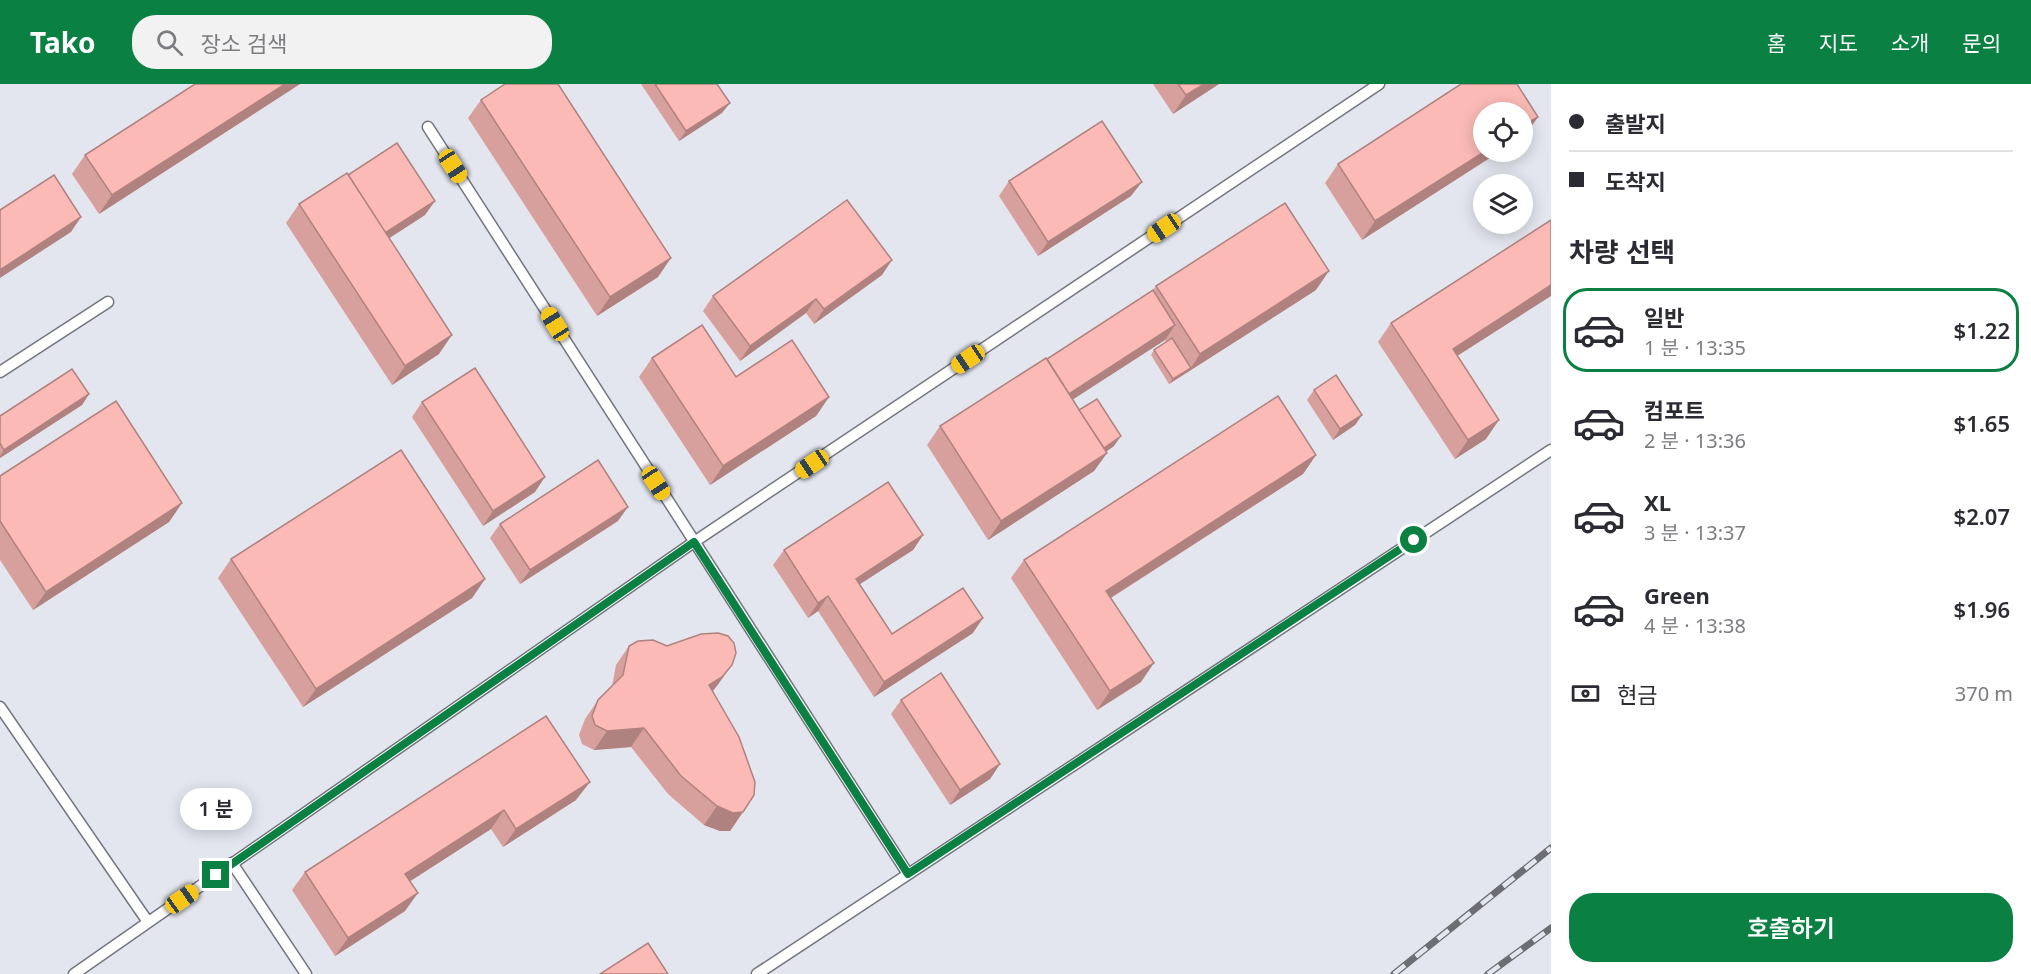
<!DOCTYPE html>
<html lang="ko">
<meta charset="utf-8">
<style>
:root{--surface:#fff;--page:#f2f2f3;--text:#2b2b33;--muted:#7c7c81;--line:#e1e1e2;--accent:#0b8043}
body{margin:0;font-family:"Noto Sans","Noto Sans KR",sans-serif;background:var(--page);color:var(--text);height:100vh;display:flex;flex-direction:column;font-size:22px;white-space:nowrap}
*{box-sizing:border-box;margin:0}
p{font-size:20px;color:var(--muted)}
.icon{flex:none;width:33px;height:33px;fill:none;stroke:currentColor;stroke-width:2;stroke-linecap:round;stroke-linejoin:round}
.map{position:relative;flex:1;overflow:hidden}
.sheet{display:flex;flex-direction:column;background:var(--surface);width:480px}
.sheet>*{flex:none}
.top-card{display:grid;align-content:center;height:132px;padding:0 18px;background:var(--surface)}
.buttons{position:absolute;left:1473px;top:18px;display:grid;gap:12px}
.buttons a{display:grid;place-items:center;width:60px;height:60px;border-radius:50%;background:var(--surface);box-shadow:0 3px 15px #0003;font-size:30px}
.end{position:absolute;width:27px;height:27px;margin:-14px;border:8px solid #0b8043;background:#fff;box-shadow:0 0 0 3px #fff}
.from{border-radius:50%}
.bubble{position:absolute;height:42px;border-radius:21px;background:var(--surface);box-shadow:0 3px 15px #0003;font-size:20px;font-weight:600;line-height:42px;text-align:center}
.car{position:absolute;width:18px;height:36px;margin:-18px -9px;border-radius:8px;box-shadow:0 0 4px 2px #0007;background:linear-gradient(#f5c518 24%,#345 0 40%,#f5c518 0 76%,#345 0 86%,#f5c518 0)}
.top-card b{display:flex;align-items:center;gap:21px;height:57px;font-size:22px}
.top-card b+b{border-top:2px solid var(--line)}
.top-card i{width:15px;height:15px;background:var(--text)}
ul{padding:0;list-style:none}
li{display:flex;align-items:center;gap:18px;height:84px;margin:0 12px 9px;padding:0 6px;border:3px solid transparent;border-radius:24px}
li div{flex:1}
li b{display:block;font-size:22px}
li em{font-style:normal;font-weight:600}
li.on{border-color:var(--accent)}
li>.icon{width:54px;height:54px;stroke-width:1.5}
h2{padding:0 18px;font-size:27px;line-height:72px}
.pay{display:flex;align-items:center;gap:15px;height:66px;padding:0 18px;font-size:22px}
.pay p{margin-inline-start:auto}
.action{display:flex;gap:12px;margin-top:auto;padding:12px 18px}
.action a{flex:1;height:69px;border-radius:24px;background:var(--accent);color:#fff;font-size:24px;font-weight:600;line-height:69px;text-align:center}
header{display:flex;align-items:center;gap:36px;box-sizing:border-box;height:84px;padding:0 30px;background:var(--accent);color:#fff}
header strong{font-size:28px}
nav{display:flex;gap:33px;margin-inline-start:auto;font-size:21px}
.search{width:420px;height:54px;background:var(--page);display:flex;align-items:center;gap:15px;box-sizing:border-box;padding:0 21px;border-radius:24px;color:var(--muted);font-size:22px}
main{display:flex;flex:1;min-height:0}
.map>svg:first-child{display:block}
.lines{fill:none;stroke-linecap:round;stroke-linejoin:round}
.service-casing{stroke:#73757e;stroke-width:13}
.service{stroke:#fff;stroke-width:10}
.rail-casing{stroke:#6d6e74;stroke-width:7}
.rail{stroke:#e3e6ef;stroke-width:4.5;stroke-dasharray:14;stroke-linecap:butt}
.wall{fill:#d8a09d}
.shaded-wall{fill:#b0827f}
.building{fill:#fbbab6;stroke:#b0827f;stroke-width:1.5}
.route{stroke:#0b8043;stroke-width:8}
</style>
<header>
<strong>Tako</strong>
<div class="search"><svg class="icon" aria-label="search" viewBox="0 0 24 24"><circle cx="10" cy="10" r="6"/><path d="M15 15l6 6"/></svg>장소 검색</div>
<nav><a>홈</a><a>지도</a><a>소개</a><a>문의</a></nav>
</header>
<main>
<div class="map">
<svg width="1551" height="890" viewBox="0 0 1551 890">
<rect width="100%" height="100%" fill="#e3e6ef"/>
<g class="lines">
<defs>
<g id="service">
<path d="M428 43 908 790"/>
<path d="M0 288 108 218"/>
<path d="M0 623 148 838"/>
<path d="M232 779 306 890"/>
<path d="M74 890 694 458 1379 0"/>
<path d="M757 890 1551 366"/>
</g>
</defs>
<!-- service casing -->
<use href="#service" class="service-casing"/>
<!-- service -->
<use href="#service" class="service"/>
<defs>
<g id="rail">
<path d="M1394 890 1551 764"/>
<path d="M1488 890 1551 844"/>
</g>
</defs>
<!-- rail casing -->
<use href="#rail" class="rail-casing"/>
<!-- rail -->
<use href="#rail" class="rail"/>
</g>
<!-- wall -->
<g class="wall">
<path d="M195 0H300L99 130 72 90 85 71Z"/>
<path d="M641 0H717L722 29 679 57Z"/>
<path d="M1153 0H1219L1173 30Z"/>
<path d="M481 16 658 193 597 232 468 34Z"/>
<path d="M1538 33 1525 51 1484 68H1499L1362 156 1325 99 1338 80Z"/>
<path d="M348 91 425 131 389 154 439 270 392 301 286 139 299 120Z"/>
<path d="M1009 97 1131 112 1038 172 999 112Z"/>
<path d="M882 191 814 240 806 229 740 277 703 227 713 212Z"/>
<path d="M1156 202 1316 206 1169 300 1151 271 1154 266 1167 258 1165 256 1073 315 1079 326 1114 362 1106 368 1107 369 1094 387 988 456 927 361 940 342 1047 275 1153 206Z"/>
<path d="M1391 239 1457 272 1486 355 1455 375 1378 258Z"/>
<path d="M652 274 736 293 829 313 816 332 710 401 639 293Z"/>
<path d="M1314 306 1362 331 1355 341 1333 356 1307 316Z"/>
<path d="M89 310 82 321 0 374V332Z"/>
<path d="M422 318 535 408 483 442 412 333Z"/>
<path d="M1316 371 1303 390 1111 514 1141 598 1097 626 1011 494 1024 476Z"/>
<path d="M0 392 182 419 169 438 33 526 0 476Z"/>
<path d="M618 437 520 500 490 454 500 440Z"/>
<path d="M923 451 913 466 860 500 892 550 973 549 874 613 818 527 808 534 773 481 784 466Z"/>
<path d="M231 475 485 495 472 514 303 623 218 494Z"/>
<path d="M629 562 719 599 712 608 743 728 730 747H720L704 741 668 710 631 663 594 666 582 660 579 651 585 635 598 616 612 602 616 581Z"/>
<path d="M901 616 1000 680 990 695 950 721 891 630Z"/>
<path d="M546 632 576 716 503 763 491 745 410 797 405 827 335 872 292 806 305 788Z"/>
</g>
<!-- shaded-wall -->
<g class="shaded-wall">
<path d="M285 0H300L99 130 112 111Z"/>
<path d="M1204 0H1219L1173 30 1186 11Z"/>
<path d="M730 19 722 29 679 57 686 47Z"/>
<path d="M1538 33 1525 51 1522 53V42Z"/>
<path d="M1484 68H1499L1362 156 1375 137Z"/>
<path d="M1142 98 1131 112 1038 172 1048 158Z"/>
<path d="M435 117 425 131 371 166 382 151Z"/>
<path d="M81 133 71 148 0 194V186Z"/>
<path d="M671 174 658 193 597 232 610 213Z"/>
<path d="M892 176 882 191 814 240 824 225Z"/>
<path d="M1329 187 1316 206 1169 300 1173 295 1191 284 1200 270Z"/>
<path d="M1551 201V212L1440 283 1453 265Z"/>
<path d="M816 215 806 229 740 277 750 262Z"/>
<path d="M1175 241 1165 256 1055 327 1065 312Z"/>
<path d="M452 251 439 270 392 301 405 282Z"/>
<path d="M89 310 82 321 0 374V372L4 366Z"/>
<path d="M829 313 816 332 710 401 723 382Z"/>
<path d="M1362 331 1355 341 1333 356 1340 345Z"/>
<path d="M1499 336 1486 355 1455 375 1468 356Z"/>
<path d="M1121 352 1114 362 1089 379 1096 369Z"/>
<path d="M1107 369 1094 387 988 456 1001 437Z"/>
<path d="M1316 371 1303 390 1093 525 1106 507Z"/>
<path d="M545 393 535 408 483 442 493 427Z"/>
<path d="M182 419 169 438 33 526 46 508Z"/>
<path d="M628 423 618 437 520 500 530 486Z"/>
<path d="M923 451 913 466 846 509 856 495Z"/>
<path d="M485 495 472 514 303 623 316 605Z"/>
<path d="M828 512 818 527 808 534 818 519Z"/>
<path d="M983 534 973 549 874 613 884 598Z"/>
<path d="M1154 579 1141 598 1097 626 1110 607Z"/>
<path d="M732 581 719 599 709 612V601Z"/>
<path d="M644 644 631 663 594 666 607 647Z"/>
<path d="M1000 680 990 695 950 721 960 706Z"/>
<path d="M590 698 576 716 503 763 516 745Z"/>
<path d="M717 722 743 728 730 747H720L704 741Z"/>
<path d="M504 726 491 745 392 809 405 790Z"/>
<path d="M418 809 405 827 335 872 348 854Z"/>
</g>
<!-- building -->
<g class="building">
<path d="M195 0H285L112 111 85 71Z"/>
<path d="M505 0H558L671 174 610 213 481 16Z"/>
<path d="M655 0H717L730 19 686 47Z"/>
<path d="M1178 0H1204L1186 11Z"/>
<path d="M1461 0H1517L1538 33 1522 42V28H1484V68L1375 137 1338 80Z"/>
<path d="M1102 37 1142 98 1048 158 1009 97Z"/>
<path d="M397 59 435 117 385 149 348 91Z"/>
<path d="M347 89 452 251 405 282 299 120Z"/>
<path d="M54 91 81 133 0 186V126Z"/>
<path d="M847 116 892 176 824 225 816 215 750 262 713 212Z"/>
<path d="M1285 119 1329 187 1200 270 1156 202Z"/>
<path d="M1551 136V201L1453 265 1499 336 1468 356 1391 239Z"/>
<path d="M1153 206 1175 241 1069 310 1047 275Z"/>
<path d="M702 241 736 293 792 256 829 313 723 382 652 274Z"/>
<path d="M1172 254 1191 284 1173 295 1154 266Z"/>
<path d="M1046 274 1107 369 1001 437 940 342Z"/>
<path d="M475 284 545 393 493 427 422 318Z"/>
<path d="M72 285 89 310 4 366 0 359V332Z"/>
<path d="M1336 291 1362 331 1340 345 1314 306Z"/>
<path d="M1278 312 1316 371 1106 507 1154 579 1110 607 1024 476Z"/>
<path d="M1097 315 1121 352 1104 364 1079 326Z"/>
<path d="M116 317 182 419 46 508 0 437V392Z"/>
<path d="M401 366 485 495 316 605 231 475Z"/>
<path d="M598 376 628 423 530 486 500 440Z"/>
<path d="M888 398 923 451 856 495 892 550 963 504 983 534 884 598 828 512 818 519 784 466Z"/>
<path d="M718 549 728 552 734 559 736 569 732 581 722 593 709 601 739 653 755 698 754 711 743 728 733 729 717 722 681 692 644 644 607 647 595 641 592 632 598 616 623 591 629 562 638 557 653 556 667 562 701 550Z"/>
<path d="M941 589 1000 680 960 706 901 616Z"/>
<path d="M546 632 590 698 516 745 504 726 405 790 418 809 348 854 305 788Z"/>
<path d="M648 859 668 890H600Z"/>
</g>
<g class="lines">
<!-- route -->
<path class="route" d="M216 791 694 458 908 790 1414 456"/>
</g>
</svg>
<div class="buttons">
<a><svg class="icon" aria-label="locate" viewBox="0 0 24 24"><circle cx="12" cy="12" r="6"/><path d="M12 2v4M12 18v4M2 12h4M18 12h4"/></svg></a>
<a><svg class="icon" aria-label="layers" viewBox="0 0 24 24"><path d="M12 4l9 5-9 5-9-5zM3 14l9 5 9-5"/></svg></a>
</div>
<i class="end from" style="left:1414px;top:456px"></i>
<i class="end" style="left:216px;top:791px"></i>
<div class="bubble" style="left:180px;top:704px;width:72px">1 분</div>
<i class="car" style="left:453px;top:82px;rotate:147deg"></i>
<i class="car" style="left:1164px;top:144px;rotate:236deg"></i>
<i class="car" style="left:555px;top:240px;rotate:328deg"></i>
<i class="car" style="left:968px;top:275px;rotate:236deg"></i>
<i class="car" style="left:812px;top:380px;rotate:236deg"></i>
<i class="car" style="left:656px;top:399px;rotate:147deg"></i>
<i class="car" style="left:182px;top:815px;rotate:55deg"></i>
</div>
<section class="sheet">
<div class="top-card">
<b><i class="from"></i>출발지</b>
<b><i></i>도착지</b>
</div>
<h2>차량 선택</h2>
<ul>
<li class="on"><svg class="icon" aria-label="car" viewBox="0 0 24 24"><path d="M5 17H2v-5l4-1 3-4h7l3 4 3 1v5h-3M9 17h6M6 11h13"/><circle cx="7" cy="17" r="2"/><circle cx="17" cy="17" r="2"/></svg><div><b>일반</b><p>1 분 · 13:35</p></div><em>$1.22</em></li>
<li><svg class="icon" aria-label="car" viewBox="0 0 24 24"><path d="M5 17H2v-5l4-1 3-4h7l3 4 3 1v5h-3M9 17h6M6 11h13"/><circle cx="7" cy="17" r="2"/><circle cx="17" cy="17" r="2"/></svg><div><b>컴포트</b><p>2 분 · 13:36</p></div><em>$1.65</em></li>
<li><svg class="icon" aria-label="car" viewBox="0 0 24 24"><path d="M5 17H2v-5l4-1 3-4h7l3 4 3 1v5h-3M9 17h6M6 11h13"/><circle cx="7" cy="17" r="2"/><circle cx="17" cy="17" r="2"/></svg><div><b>XL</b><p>3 분 · 13:37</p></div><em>$2.07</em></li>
<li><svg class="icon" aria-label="car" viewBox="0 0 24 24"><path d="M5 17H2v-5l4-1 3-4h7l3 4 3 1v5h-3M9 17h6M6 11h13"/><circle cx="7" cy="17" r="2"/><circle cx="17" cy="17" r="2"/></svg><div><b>Green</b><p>4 분 · 13:38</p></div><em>$1.96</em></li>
</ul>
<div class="pay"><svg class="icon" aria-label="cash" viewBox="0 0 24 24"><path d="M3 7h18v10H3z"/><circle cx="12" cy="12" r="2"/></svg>현금<p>370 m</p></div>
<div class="action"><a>호출하기</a></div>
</section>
</main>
